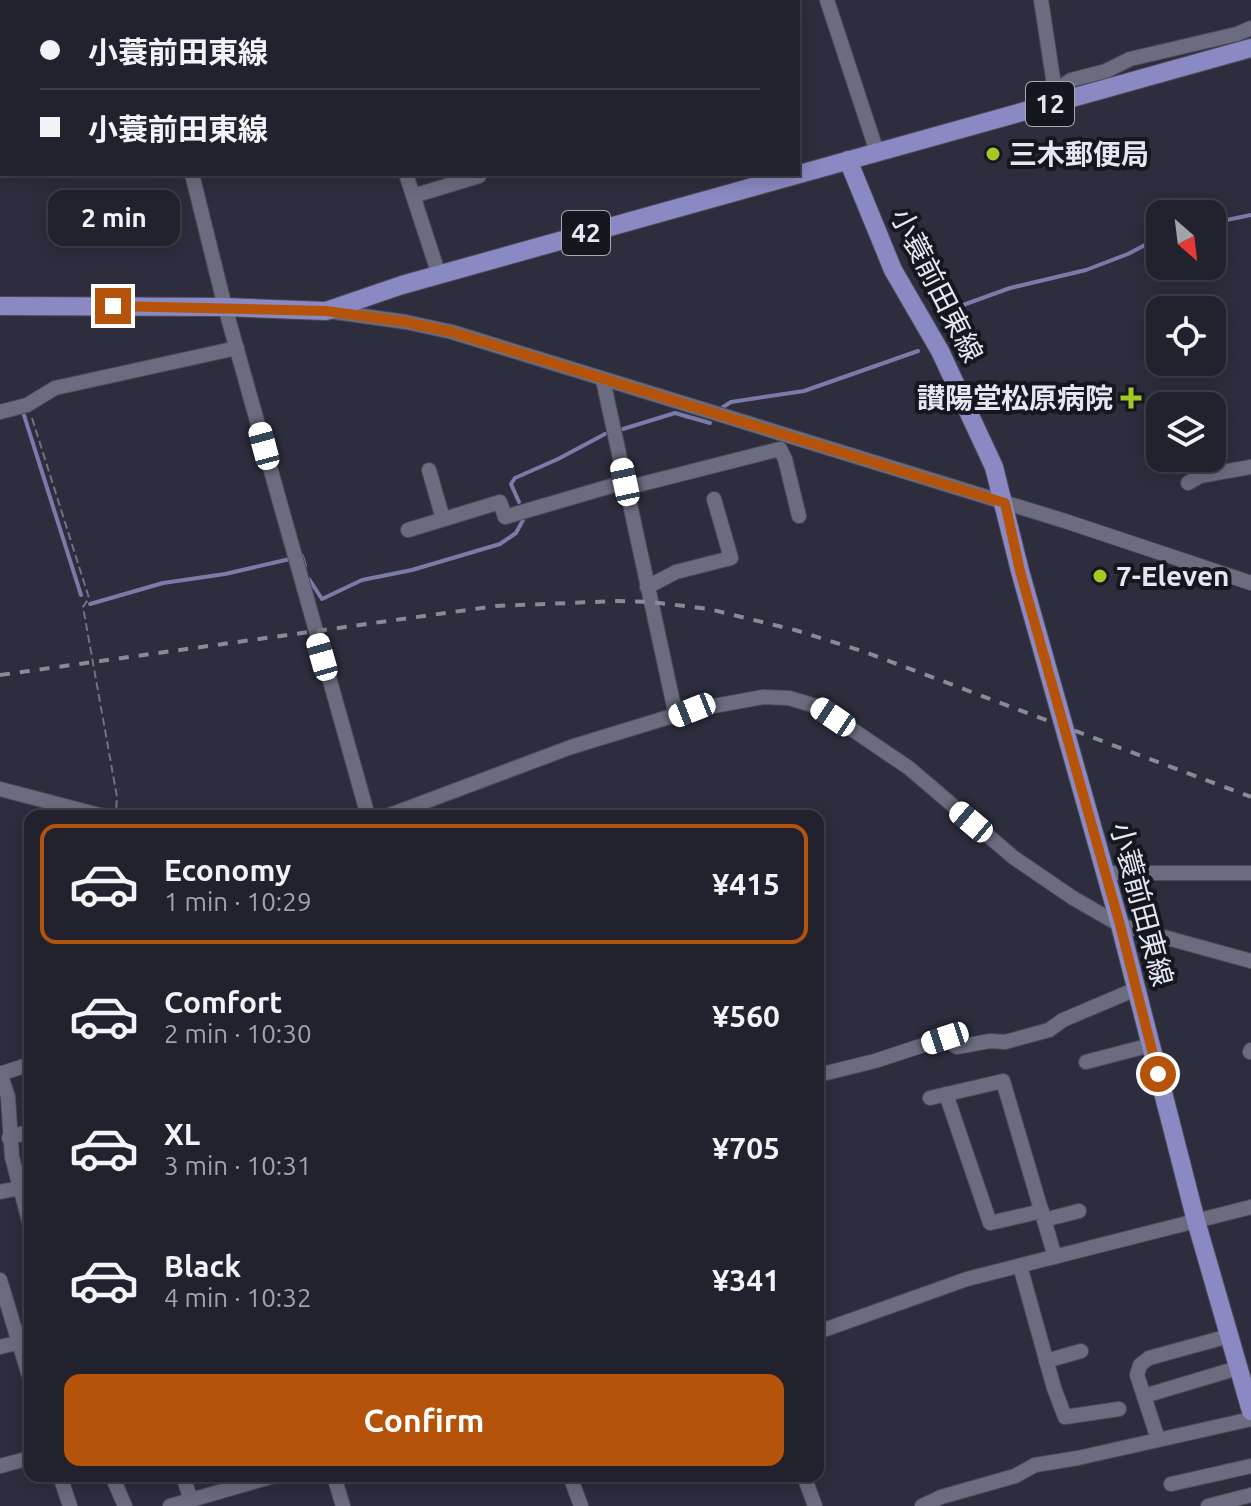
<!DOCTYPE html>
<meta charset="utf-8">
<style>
:root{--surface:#22222e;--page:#2a2a36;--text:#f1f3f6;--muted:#a2a4aa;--line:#3f3f4a;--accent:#b45309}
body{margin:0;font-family:Ubuntu,"Noto Sans JP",sans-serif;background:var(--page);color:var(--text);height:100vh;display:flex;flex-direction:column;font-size:30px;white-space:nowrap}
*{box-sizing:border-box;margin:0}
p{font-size:26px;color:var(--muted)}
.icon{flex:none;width:44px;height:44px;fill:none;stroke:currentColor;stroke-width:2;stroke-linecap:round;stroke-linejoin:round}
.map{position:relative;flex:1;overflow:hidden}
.details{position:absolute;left:24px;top:810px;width:800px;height:672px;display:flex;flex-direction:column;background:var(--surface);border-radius:16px;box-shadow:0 4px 20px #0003,0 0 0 2px var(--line)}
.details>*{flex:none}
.banner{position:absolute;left:0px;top:0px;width:800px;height:176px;box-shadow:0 4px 20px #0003,0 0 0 2px var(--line);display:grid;align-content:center;height:176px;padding:0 40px;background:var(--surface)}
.needle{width:52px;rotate:152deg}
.buttons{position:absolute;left:1146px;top:200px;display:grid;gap:16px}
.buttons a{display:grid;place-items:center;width:80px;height:80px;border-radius:16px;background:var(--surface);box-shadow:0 4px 20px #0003,0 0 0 2px var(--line);font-size:40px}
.end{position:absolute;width:36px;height:36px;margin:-18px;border:10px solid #b45309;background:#fff;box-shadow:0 0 0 4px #fff}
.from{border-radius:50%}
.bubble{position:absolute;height:56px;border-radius:16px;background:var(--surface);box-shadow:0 4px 20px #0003,0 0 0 2px var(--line);font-size:26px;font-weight:700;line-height:56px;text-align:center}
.car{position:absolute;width:24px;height:48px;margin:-24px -12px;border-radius:10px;box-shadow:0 0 6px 2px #0007;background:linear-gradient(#fff 24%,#345 0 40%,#fff 0 76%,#345 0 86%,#fff 0)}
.banner b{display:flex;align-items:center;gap:28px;height:76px;font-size:30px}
.banner b+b{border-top:2px solid var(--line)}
.banner i{width:20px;height:20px;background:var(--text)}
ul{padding:14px 0 0;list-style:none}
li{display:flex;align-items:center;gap:24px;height:120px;margin:0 16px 12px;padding:0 24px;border:4px solid transparent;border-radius:16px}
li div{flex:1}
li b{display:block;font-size:30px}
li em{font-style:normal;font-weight:700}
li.selected{border-color:var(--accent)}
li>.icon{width:72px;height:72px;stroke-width:1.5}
.button{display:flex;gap:16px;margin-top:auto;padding:16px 40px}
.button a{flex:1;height:92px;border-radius:16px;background:var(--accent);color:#fff;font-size:32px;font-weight:700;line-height:92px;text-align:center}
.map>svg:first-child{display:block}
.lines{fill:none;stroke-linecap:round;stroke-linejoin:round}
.stream{stroke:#7b7baa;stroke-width:4}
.minor-casing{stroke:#4b4b59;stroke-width:16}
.major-casing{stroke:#4b4b59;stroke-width:20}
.path{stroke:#717180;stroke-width:2;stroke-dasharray:8 4;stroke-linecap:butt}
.minor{stroke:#6b6c7f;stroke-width:14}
.major{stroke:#8a89c3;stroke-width:18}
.rail{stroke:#898997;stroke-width:4;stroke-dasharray:10 10;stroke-linecap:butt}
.route{stroke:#b45309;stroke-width:10}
.poi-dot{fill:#a3c926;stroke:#16161e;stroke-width:3}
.labels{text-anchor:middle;stroke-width:8;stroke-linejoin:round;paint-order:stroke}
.shield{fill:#16161e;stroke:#a8a8b2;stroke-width:2}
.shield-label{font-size:26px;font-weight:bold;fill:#e6e6f1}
.poi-label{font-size:28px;font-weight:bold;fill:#e6e6f1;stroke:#16161e;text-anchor:start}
.street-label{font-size:28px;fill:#e6e6f1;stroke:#16161e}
</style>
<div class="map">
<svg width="1251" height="1506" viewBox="0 0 1251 1506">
<rect width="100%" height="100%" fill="#2d2d3e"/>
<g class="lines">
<!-- stream -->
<g class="stream">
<path d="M1212 223 1251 215"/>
<path d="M941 313 1010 288 1086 270 1128 254 1160 237"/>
<path d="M723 407 731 402 804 391 918 351"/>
<path d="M23 412 81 595"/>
<path d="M623 429 675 413 710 423"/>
<path d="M519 502 511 484 515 478 558 459 605 434"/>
<path d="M302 556 305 566"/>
<path d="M309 579 322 599 362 580 412 570 500 544 516 533 523 520"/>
<path d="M90 604 163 583 225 574 290 559"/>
</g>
<defs>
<g id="minor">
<path d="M144 0V2"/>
<path d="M344 0 345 2"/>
<path d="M827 0 877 152"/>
<path d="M1041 0 1056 98"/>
<path d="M231 1 237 0"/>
<path d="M1055 91 1071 80 1106 71 1130 59 1237 34 1251 28"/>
<path d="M192 174 225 307 368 816"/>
<path d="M406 174 439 275"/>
<path d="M413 196 479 176"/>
<path d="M328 311 406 322 452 332 1065 521 1251 583"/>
<path d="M603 380 676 716"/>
<path d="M0 412 27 405 55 388 237 348"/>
<path d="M429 470 443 519"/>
<path d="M1188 483 1200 476 1251 467"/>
<path d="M626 488 780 449 785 459 799 516"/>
<path d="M408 530 500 502 505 517 625 482"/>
<path d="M647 587 676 572 731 558 714 499"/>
<path d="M0 789 103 816"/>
<path d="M387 816 571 747 692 710 763 697 789 698 819 707 909 768 1013 857 1073 898 1120 925 1251 961"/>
<path d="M1105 873H1251"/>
<path d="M1250 1052 1251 1050"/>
<path d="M1086 1062 1151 1045"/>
<path d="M0 1073 8 1097 12 1157 30 1225"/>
<path d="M0 1074 30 1064"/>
<path d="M818 1075 875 1061 945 1038 957 1047 990 1041 1005 1042 1049 1030 1063 1020 1136 989"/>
<path d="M946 1094 990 1223 1042 1211"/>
<path d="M930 1098 1003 1081 1055 1257"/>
<path d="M9 1138 30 1131"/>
<path d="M0 1192 20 1188"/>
<path d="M1044 1220 1079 1211"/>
<path d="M1020 1266 1054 1388 1065 1417 1119 1409"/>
<path d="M0 1280 30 1379"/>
<path d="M818 1332 967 1279 1251 1207"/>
<path d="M0 1347 30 1340"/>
<path d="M1046 1361 1081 1351"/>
<path d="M1144 1396 1238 1368"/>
<path d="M1158 1439 1137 1375 1140 1365 1149 1358 1229 1336"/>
<path d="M0 1466 30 1458"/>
<path d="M60 1476 70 1506"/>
<path d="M112 1476 125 1506"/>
<path d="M183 1476 191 1500"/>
<path d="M334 1476 343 1506"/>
<path d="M570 1476 581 1506"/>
<path d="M804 1476 815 1506"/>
<path d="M1171 1484 1251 1466"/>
<path d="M170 1506 274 1476"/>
<path d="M922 1506 941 1497 1015 1476 1035 1465 1078 1458 1251 1419"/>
<path d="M1208 1506 1251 1495"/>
</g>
<g id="major">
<path d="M848 160 893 270 940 351 994 467 1020 571 1120 925 1196 1221 1251 1411"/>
<path d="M0 306 225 307 326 311 402 285 1251 48"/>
</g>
</defs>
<!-- minor casing -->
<use href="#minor" class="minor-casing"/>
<!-- major casing -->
<use href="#major" class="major-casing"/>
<!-- path -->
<path class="path" d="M32 418 89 598 83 607 117 797 116 811"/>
<!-- minor -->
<use href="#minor" class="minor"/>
<!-- major -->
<use href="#major" class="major"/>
<!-- rail -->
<path class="rail" d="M0 675 496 606 618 601 651 602 709 609 795 630 865 652 1251 797"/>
</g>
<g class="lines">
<!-- route -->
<path class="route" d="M113 306 326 311 406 322 452 332 1005 503 1020 571 1120 925 1158 1074"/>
</g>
<!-- markers -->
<g class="poi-dot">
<circle cx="993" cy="154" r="8"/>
<path d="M1127 386h8v8h8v8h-8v8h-8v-8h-8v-8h8z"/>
<circle cx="1100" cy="576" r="8"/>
</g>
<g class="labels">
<!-- shield labels -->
<g class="shield">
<rect x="1026" y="82" width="48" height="44" rx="6"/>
<rect x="562" y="211" width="48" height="44" rx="6"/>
</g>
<g class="shield-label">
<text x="1050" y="113">12</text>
<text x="586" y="242">42</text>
</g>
<!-- poi labels -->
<g class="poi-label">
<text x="1009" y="164">三木郵便局</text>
<text x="1113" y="408" text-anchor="end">讃陽堂松原病院</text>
<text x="1116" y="586">7-Eleven</text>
</g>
<!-- street labels -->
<g class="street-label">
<text transform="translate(937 285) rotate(63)" y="10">小蓑前田東線</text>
<text transform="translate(1142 904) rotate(75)" y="10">小蓑前田東線</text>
</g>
</g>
</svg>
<div class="buttons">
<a><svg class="needle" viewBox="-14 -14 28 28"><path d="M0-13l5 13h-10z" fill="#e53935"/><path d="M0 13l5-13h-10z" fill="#a2a4aa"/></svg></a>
<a><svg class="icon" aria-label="locate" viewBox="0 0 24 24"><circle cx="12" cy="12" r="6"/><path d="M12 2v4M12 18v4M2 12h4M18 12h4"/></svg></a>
<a><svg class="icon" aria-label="layers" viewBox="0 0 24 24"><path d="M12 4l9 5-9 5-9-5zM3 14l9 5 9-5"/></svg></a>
</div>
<i class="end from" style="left:1158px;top:1074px"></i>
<i class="end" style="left:113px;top:306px"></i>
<div class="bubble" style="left:48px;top:190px;width:132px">2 min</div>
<i class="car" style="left:264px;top:446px;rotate:345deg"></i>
<i class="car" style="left:625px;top:482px;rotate:348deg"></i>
<i class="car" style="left:322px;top:657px;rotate:344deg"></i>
<i class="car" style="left:692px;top:710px;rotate:248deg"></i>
<i class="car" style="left:833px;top:717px;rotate:304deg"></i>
<i class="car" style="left:971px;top:822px;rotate:310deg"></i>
<i class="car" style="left:945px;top:1038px;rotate:252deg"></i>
<div class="banner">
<b><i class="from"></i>小蓑前田東線</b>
<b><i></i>小蓑前田東線</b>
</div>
<section class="details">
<ul>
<li class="selected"><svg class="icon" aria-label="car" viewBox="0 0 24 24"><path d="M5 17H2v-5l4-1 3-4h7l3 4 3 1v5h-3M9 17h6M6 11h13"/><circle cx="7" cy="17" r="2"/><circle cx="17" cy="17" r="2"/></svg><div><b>Economy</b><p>1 min · 10:29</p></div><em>¥415</em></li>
<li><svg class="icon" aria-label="car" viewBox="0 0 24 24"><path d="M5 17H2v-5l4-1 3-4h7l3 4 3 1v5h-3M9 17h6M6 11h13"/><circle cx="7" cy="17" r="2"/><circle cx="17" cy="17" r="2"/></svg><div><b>Comfort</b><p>2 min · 10:30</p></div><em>¥560</em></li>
<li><svg class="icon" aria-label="car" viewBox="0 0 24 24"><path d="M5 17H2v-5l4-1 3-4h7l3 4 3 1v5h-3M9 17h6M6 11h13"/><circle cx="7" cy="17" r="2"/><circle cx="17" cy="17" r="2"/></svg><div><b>XL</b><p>3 min · 10:31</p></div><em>¥705</em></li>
<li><svg class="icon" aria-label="car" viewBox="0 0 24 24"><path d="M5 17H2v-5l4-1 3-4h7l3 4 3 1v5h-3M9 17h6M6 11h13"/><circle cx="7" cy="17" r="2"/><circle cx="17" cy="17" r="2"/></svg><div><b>Black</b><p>4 min · 10:32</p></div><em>¥341</em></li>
</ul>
<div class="button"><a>Confirm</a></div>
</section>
</div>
